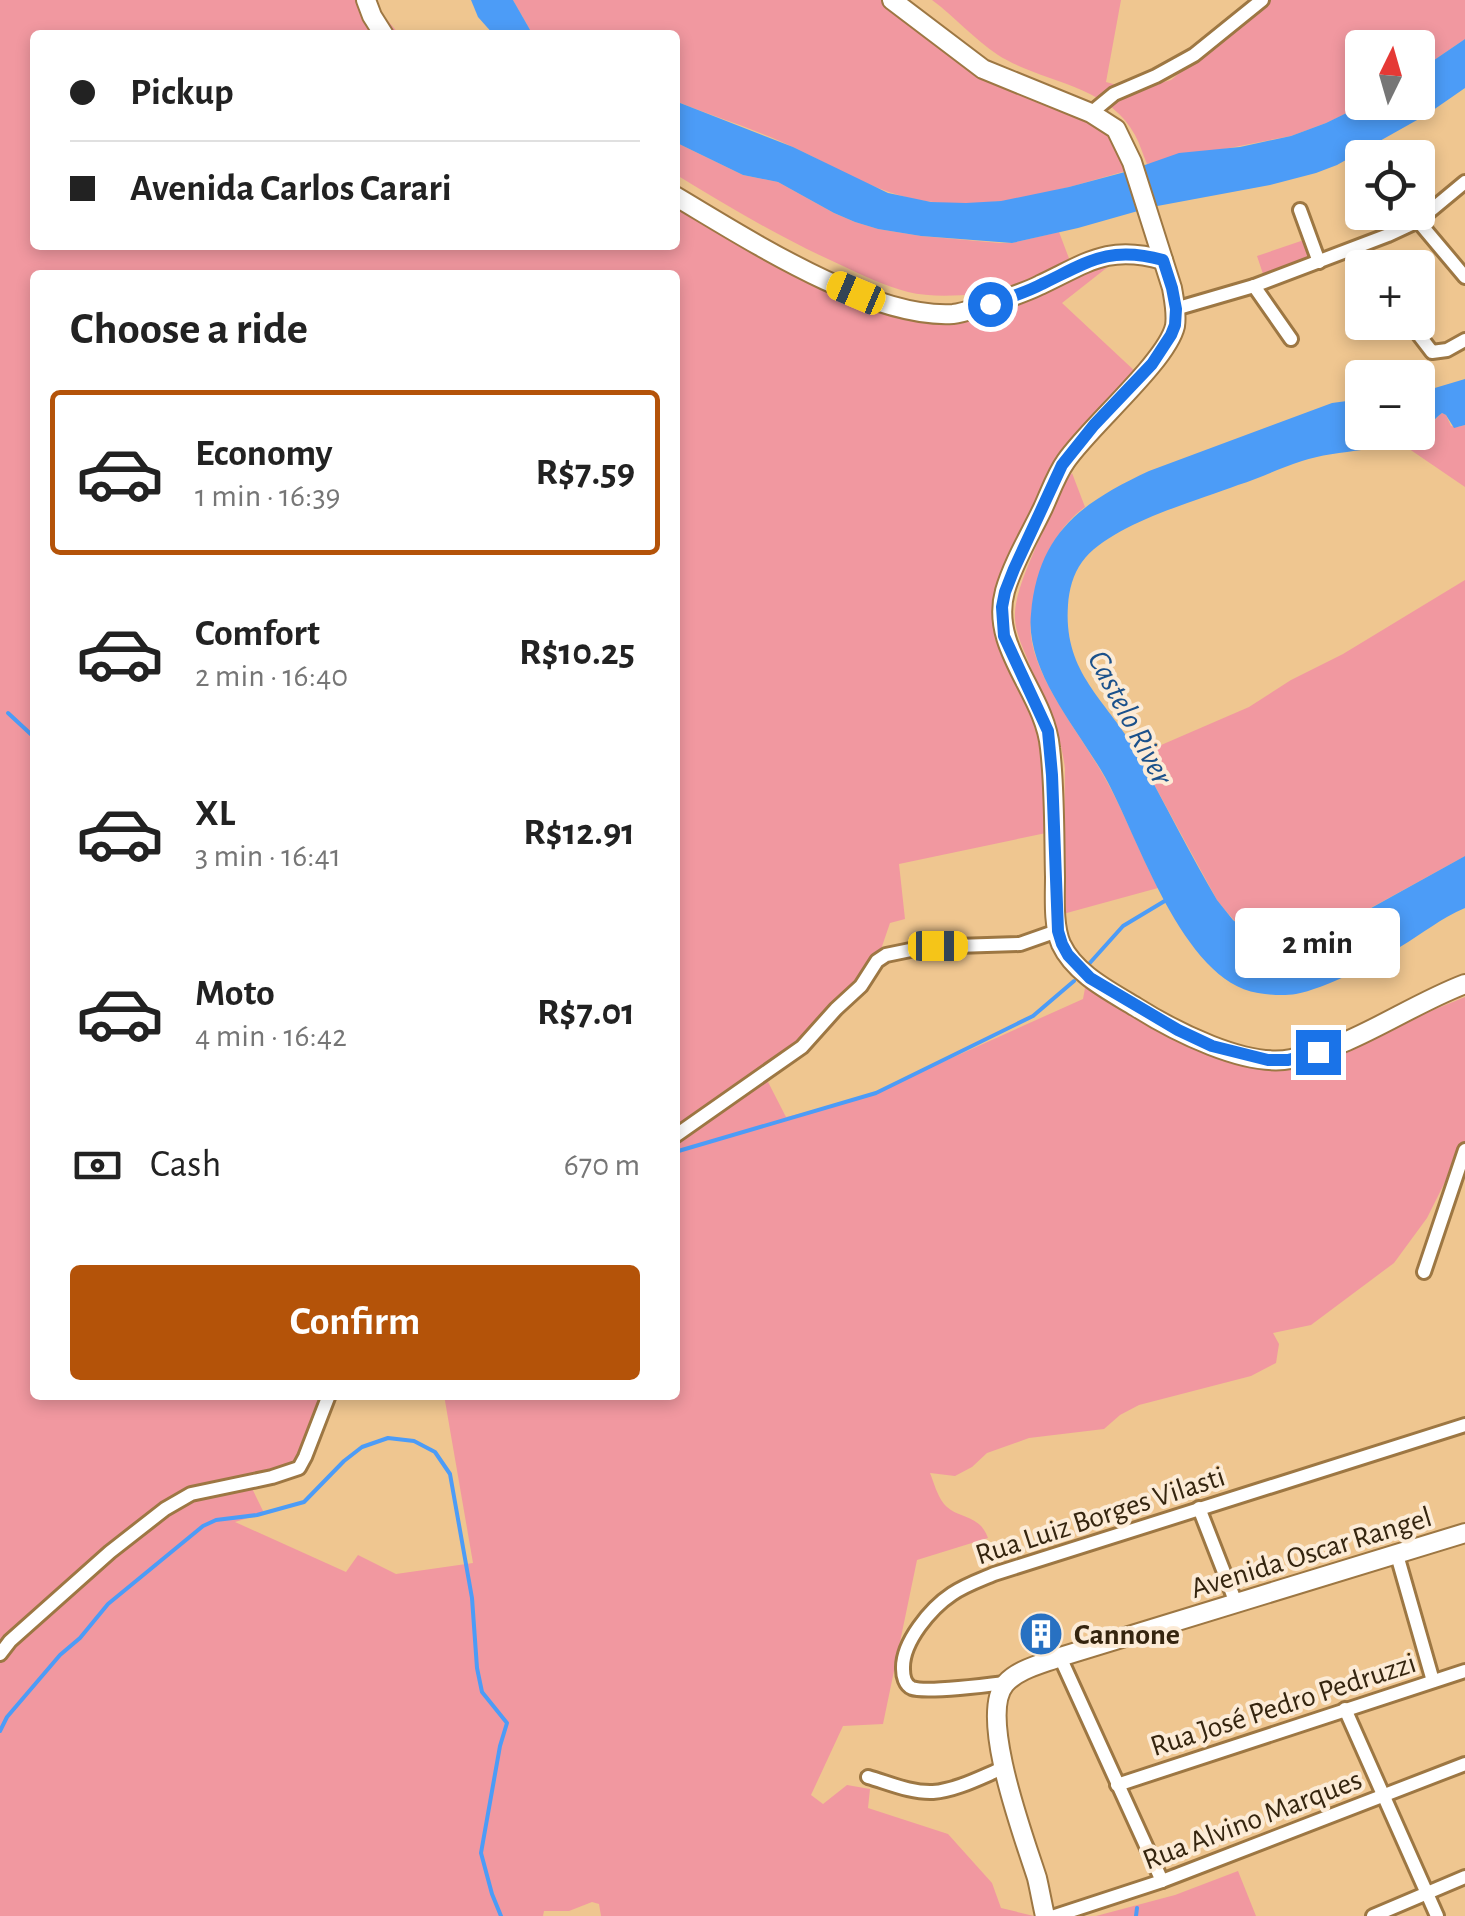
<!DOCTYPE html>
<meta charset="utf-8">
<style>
:root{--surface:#fff;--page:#f2f2f2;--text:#222;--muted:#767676;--line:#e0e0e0;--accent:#b45309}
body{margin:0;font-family:"Alegreya Sans",sans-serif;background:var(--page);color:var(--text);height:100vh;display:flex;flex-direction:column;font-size:38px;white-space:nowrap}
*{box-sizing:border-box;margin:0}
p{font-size:32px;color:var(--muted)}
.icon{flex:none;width:55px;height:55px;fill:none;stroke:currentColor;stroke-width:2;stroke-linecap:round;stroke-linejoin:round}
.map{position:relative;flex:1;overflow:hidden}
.sheet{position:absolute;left:30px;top:270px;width:650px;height:1130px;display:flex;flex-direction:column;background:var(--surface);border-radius:10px;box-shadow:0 5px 15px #0003}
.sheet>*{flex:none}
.guide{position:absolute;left:30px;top:30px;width:650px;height:220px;border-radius:10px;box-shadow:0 5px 15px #0003;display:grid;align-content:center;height:220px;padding:0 40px;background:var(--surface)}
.needle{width:65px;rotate:5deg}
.controls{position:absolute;left:1345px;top:30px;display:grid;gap:20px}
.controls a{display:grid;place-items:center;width:90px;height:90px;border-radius:10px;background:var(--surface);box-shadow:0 5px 15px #0003;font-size:50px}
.end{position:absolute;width:45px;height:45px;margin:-22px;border:12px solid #1a73e8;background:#fff;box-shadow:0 0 0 5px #fff}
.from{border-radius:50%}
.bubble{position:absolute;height:70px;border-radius:10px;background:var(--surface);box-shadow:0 5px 15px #0003;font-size:32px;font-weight:700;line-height:70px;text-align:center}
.car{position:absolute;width:30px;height:60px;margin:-30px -15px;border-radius:12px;box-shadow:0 0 8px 2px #0007;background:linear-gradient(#f5c518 24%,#345 0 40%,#f5c518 0 76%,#345 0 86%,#f5c518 0)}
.guide b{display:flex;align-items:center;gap:35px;height:95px;font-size:38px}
.guide b+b{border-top:2px solid var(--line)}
.guide i{width:25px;height:25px;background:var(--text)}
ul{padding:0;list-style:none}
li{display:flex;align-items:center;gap:30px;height:165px;margin:0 20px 15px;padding:0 20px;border:5px solid transparent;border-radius:10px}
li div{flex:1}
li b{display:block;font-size:38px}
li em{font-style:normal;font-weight:700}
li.current{border-color:var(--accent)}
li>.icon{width:90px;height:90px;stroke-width:1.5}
h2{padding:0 40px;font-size:45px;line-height:120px}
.pay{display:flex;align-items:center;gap:25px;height:110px;padding:0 40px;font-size:38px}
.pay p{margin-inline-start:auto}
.button{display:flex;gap:20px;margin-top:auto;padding:20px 40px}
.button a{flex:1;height:115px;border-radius:10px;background:var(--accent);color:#fff;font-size:40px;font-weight:700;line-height:115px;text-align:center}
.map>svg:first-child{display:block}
.green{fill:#f198a0;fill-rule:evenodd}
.water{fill:#4c9cf7}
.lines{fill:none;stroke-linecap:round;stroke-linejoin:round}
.stream{stroke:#4c9cf7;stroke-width:4}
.street-casing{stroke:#9d7743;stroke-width:18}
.secondary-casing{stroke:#9d7743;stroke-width:22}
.street{stroke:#fff;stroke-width:12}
.secondary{stroke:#fff;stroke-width:18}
.route{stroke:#1a73e8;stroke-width:12}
.labels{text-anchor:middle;stroke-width:8;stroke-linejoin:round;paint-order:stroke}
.street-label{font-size:30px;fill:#35250f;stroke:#fcebd6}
.poi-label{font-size:30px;font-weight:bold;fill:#35250f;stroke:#fcebd6;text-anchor:start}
.water-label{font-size:32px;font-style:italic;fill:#1b518b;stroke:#fcebd6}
</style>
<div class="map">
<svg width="1465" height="1916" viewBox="0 0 1465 1916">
<rect width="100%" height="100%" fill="#efc690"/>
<!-- green -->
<g class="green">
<path d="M0 0H374L381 13 400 35H35V245H675V198L890 309 975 315 1027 302 1058 282 1094 267 1109 266 1062 303 1138 374 1103 407 1003 582 1014 677 1040 736 1045 751 1046 833 899 864 905 919 890 923 876 964 833 1026 767 1080 786 1117 860 1099 1083 999 1086 983 1248 1065 1369 1036 1465 997V1142L1427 1218 1394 1263 1311 1325 1273 1333 1279 1344 1276 1363 1251 1376 1139 1405 1120 1415 1104 1429 1029 1438 987 1453 972 1467 955 1476 930 1473C934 1483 937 1495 944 1504 958 1520 979 1513 988 1538L917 1560 883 1724 843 1726 811 1795 823 1804 847 1785 870 1789 868 1808 948 1834 992 1883 1001 1908 1034 1916H601L599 1904 592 1902 569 1911H544L543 1916H0ZM35 275H675V1395H444L473 1563 396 1574 358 1555 346 1572 235 1522 264 1513 247 1478 306 1464 331 1395H35Z"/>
<path d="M513 0H900L977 62 1107 128 1129 170C1066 188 999 210 933 202 883 197 841 170 797 149 758 130 715 117 675 101V35H533Z"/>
<path d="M932 0H1121L1106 82 1135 90 1171 80 1266 0H1465V39L1418 71V48H1362V102L1367 103 1326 123 1291 136 1147 164C1143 155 1140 144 1135 135 1108 84 1042 83 998 55 974 39 955 17 932 0Z"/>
<path d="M675 142 743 175 778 182 834 213 855 222 878 229 921 236 1000 243H1012L1059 232 1070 261C1039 274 1010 290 976 294 955 296 928 297 908 292 885 286 864 276 843 266 785 240 730 208 675 174Z"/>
<path d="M1304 240 1310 257 1263 274 1257 256Z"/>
<path d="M1442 413 1446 415 1451 426 1458 427 1465 425V487L1399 442C1409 439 1419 437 1427 430 1433 424 1435 418 1442 413Z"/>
<path d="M1072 473 1085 507C1062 523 1042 556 1038 583 1035 600 1029 620 1031 636 1036 681 1083 738 1105 778 1125 814 1139 852 1158 888L1063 914 1065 769C1061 729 1041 695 1027 658 1021 644 1014 629 1015 613 1016 581 1052 515 1065 483Z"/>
<path d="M1465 580V856L1318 937C1308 940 1298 946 1288 947 1257 950 1235 922 1217 900L1138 755 1249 707 1291 680 1343 654Z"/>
<path d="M1238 1871 1256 1916H1096L1175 1895Z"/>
</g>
<!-- water -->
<g class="water">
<path d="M471 0H513L533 35H494L478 17Z"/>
<path d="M1465 39V88L1426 115 1337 165 1316 173 1270 185 1152 207 1078 228 1012 243 921 236 878 229 855 222 834 213 778 182 743 175 675 142V101L793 147 888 193 931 202 966 203 1001 201 1069 187 1125 172 1179 153 1240 147 1291 136 1326 123 1367 103 1418 102V71Z"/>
<path d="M1465 379V425L1454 428 1446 415 1442 413C1433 419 1430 428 1421 434 1391 452 1337 449 1302 461 1280 468 1260 478 1238 485 1194 502 1110 524 1082 562 1073 574 1069 590 1068 605 1063 674 1107 700 1137 753 1164 802 1189 852 1217 900L1233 920 1264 944 1273 946H1293L1335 928 1465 856V908C1441 918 1422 934 1400 947 1376 962 1324 989 1296 994 1284 996 1270 995 1258 993 1182 981 1138 836 1105 777 1078 729 1025 671 1031 614 1038 533 1081 503 1149 471L1332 403 1362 399V432H1418V393Z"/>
</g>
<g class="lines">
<!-- stream -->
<g class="stream">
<path d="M8 713 35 738"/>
<path d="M1088 965 1123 926 1168 899"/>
<path d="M675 1152 876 1093 1033 1016 1074 981"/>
<path d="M0 1731 7 1717 60 1655 80 1638 108 1604 203 1526 216 1520 257 1515 304 1502 344 1461 362 1447 388 1438 414 1441 435 1452 450 1474 472 1598 477 1668 482 1692 507 1723 500 1746 481 1853 492 1894 501 1916"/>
<path d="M1136 1916 1137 1908"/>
</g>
<defs>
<g id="street">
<path d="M1091 113 1114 94 1156 76 1194 55 1262 0"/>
<path d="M1300 210 1319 262"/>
<path d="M1418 221 1465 277"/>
<path d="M1352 251 1366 268"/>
<path d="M1254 286 1291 339"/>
<path d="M1175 309 1254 286 1388 235 1418 221 1465 182"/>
<path d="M1409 322 1432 352 1447 350 1465 340"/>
<path d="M675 1136 802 1047 836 1009 861 986 877 961 886 955 925 947 1020 944 1057 931"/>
<path d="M1424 1272 1465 1150"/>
<path d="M1199 1508 1236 1603"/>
<path d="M1397 1555 1433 1681"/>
<path d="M0 1654 10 1641 110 1552 165 1509 191 1494 272 1477 299 1468 305 1457 329 1395"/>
<path d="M1060 1657 1162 1881"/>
<path d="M1005 1683C989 1685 925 1693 912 1688 905 1685 903 1676 903 1669 902 1642 931 1608 952 1594 965 1585 980 1580 994 1574L1465 1425"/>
<path d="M1345 1709 1437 1916"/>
<path d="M868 1777C889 1783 911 1793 933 1792 957 1790 981 1777 1003 1768"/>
<path d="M1117 1785 1465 1671"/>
<path d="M1055 1916 1162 1881 1465 1764"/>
<path d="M1373 1916 1465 1877"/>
</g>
<g id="secondary">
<path d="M366 0 372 16 384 35"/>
<path d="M892 0 983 69 1091 113 1116 129 1132 162 1172 288C1174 300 1177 313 1175 326 1167 361 1090 426 1066 461 1056 475 1050 493 1043 508 1030 535 1013 563 1005 591 989 648 1045 693 1050 748 1055 790 1054 834 1055 877 1055 897 1053 925 1061 944 1075 974 1110 991 1136 1007 1174 1031 1246 1068 1291 1059 1354 1047 1407 1006 1465 984"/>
<path d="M675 196C746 238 870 319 953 314 963 313 973 309 983 306 1002 300 1022 294 1040 285 1087 263 1108 244 1163 260"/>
<path d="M1045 1916C1042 1903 1040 1891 1037 1878 1025 1840 978 1716 1005 1684 1018 1669 1042 1664 1060 1657L1465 1533"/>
</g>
</defs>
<!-- street casing -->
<use href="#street" class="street-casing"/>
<!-- secondary casing -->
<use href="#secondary" class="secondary-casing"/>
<!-- street -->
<use href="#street" class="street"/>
<!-- secondary -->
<use href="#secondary" class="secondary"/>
</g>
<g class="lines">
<!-- route -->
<path class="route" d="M990 304C1008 298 1025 293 1042 284 1088 262 1109 245 1163 260L1172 288 1176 309 1175 325 1171 335 1152 364 1094 425 1062 465 1014 569 1005 592 1002 607 1004 636 1048 731 1052 775 1058 931 1062 944 1068 955 1090 978 1178 1030 1212 1046 1268 1060H1288L1318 1052"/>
</g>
<!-- icons -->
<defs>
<symbol id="building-disc" viewBox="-11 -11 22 22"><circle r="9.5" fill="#2871c2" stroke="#fcebd6"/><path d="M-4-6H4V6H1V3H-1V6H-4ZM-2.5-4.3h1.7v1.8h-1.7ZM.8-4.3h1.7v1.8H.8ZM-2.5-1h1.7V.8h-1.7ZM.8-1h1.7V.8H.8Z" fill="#fff"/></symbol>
</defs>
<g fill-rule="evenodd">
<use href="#building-disc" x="1016" y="1609" width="50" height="50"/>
</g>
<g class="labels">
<!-- street labels -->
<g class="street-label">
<text transform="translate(1100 1515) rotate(-18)" y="10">Rua Luiz Borges Vilasti</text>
<text transform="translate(1311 1552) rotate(-17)" y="10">Avenida Oscar Rangel</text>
<text transform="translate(1283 1704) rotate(-18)" y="10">Rua José Pedro Pedruzzi</text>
<text transform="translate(1252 1819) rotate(-21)" y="10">Rua Alvino Marques</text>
</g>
<!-- poi labels -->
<g class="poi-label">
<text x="1074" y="1644">Cannone</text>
</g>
<!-- water labels -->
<g class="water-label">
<text transform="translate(1131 717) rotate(62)" y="11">Castelo River</text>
</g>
</g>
</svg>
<div class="controls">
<a><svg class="needle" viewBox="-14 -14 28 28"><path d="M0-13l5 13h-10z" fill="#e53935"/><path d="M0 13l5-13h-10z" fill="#767676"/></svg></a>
<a><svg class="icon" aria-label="locate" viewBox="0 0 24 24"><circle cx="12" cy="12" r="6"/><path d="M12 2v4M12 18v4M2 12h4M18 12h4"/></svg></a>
<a>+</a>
<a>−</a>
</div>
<i class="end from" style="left:990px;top:304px"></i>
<i class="end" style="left:1318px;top:1052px"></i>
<div class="bubble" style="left:1235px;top:908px;width:165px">2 min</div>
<i class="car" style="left:856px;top:293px;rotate:293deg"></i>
<i class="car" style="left:938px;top:946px;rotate:90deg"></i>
<div class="guide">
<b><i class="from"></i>Pickup</b>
<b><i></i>Avenida Carlos Carari</b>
</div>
<section class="sheet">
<h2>Choose a ride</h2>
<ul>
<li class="current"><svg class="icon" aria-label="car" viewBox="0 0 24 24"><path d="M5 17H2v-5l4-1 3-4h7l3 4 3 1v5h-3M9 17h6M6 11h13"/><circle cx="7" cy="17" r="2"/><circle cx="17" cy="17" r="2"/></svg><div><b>Economy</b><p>1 min · 16:39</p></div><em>R$7.59</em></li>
<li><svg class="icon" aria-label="car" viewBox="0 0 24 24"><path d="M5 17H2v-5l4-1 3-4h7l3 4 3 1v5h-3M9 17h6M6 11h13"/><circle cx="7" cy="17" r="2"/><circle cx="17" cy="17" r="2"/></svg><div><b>Comfort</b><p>2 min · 16:40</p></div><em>R$10.25</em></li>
<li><svg class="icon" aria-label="car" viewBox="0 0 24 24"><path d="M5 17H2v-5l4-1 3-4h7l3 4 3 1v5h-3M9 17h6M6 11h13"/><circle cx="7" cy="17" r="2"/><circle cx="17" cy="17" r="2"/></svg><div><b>XL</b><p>3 min · 16:41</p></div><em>R$12.91</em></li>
<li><svg class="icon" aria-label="car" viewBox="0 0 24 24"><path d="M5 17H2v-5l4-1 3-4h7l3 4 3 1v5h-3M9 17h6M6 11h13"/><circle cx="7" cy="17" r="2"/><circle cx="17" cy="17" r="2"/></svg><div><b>Moto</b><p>4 min · 16:42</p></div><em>R$7.01</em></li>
</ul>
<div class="pay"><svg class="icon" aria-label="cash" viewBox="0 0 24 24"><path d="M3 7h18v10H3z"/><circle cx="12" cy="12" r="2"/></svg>Cash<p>670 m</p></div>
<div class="button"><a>Confirm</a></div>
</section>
</div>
